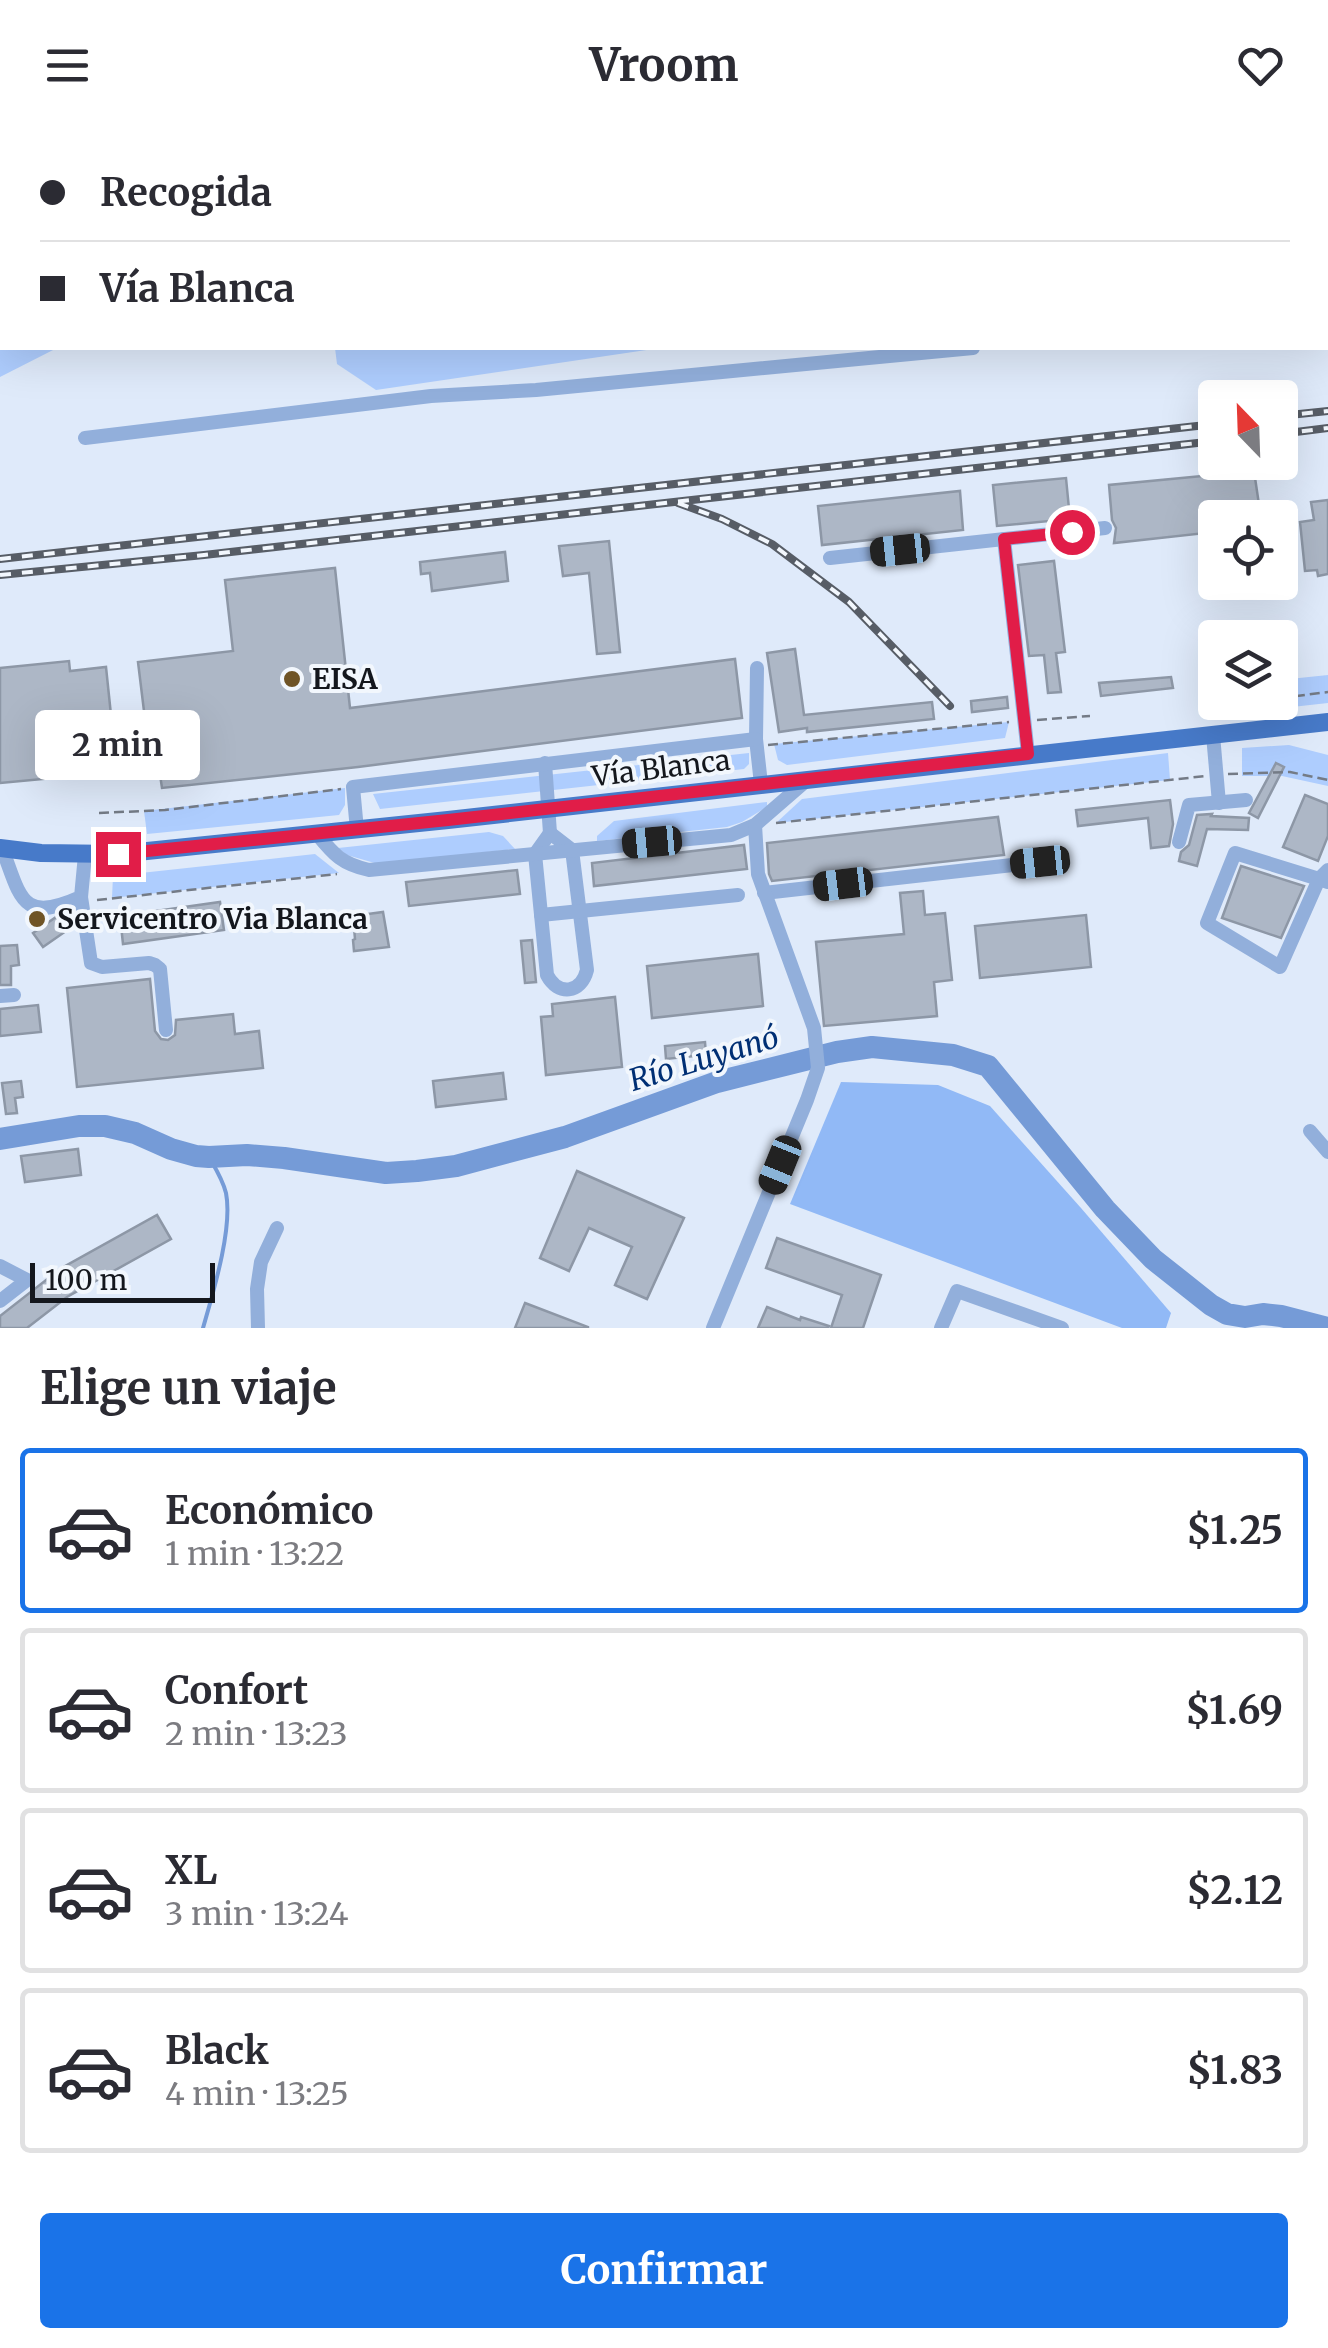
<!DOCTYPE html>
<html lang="es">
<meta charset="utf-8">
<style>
:root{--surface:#fff;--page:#f7f7f7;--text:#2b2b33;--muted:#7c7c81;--line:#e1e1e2;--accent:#1a73e8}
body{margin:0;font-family:Merriweather,serif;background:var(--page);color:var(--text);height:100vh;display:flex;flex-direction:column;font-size:38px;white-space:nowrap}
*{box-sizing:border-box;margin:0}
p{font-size:32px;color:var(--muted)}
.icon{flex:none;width:55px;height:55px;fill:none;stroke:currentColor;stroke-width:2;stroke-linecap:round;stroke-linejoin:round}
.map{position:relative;height:1198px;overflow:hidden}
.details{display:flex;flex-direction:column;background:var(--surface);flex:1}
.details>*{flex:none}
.banner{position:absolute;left:0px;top:0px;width:1330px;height:220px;box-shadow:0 10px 40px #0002;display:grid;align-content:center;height:220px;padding:0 40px;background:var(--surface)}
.needle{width:65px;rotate:337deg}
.fabs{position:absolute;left:1198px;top:250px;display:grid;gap:20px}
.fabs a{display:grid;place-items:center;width:100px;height:100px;border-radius:10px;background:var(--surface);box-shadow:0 10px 40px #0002;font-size:50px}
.scale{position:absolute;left:30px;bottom:25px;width:185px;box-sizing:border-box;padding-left:10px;border:5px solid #14171d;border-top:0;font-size:28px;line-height:35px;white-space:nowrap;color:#14171d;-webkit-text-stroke:8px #f2f7fd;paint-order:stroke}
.end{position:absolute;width:45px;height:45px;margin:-22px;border:12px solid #e11d48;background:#fff;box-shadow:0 0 0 5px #fff}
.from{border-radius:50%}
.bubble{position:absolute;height:70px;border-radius:10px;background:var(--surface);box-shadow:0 10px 40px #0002;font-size:32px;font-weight:700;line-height:70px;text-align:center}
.car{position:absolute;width:30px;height:60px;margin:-30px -15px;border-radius:12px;box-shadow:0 0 8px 2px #0007;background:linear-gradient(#222 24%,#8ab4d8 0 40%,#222 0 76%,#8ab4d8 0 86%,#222 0)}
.banner b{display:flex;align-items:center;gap:35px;height:95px;font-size:38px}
.banner b+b{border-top:2px solid var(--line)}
.banner i{width:25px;height:25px;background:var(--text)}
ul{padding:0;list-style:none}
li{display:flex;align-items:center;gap:30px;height:165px;margin:0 20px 15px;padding:0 20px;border:5px solid var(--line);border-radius:10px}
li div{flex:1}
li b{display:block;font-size:38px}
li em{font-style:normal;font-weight:700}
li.current{border-color:var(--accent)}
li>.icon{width:90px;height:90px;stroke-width:1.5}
h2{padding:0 40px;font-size:45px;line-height:120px}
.action{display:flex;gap:20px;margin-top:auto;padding:20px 40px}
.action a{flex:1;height:115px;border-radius:10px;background:var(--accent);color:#fff;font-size:40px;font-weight:700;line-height:115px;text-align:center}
header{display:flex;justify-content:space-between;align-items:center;height:130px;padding:0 40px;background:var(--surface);font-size:45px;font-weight:700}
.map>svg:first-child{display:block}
.green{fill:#aecdfe}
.forest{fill:#91b9f6}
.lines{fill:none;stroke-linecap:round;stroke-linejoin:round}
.stream{stroke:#759bd7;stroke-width:4}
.river{stroke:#759bd7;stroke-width:22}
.building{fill:#adb7c6;stroke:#8d97a6;stroke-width:2.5}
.path{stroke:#747b86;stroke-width:2.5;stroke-dasharray:10 5;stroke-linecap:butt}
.minor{stroke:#92afdb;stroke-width:14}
.major{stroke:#477ac9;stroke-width:18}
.rail-casing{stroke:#575d66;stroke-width:8}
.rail{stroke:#f2f7fd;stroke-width:4;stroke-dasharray:11;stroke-linecap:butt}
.route{stroke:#e11d48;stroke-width:12}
.poi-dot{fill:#6f5426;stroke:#f2f7fd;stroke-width:4}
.labels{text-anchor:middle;stroke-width:8;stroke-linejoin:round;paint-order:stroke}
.poi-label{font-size:28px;font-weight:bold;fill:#14171d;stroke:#f2f7fd;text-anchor:start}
.street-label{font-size:28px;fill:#14171d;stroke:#f2f7fd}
.water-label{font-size:30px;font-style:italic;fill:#002f74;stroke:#f2f7fd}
</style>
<header><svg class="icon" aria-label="menu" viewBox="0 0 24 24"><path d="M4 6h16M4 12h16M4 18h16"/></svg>Vroom<svg class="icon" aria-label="heart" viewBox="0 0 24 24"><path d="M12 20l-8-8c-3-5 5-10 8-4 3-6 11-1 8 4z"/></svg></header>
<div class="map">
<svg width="1328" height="1198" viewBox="0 0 1328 1198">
<rect width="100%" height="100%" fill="#dfeafa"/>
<!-- green -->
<g class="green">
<path d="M0 0H1305L1306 2H2V218H57L0 247Z"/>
<path d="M335 218H660L376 260 337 234Z"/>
<path d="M1328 545V573L1283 578 1273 573 1280 572V550Z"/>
<path d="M1009 592 1005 608 787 635 778 630 774 614Z"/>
<path d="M1289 615 1328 625V656L1282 646H1242V618Z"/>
<path d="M749 623V634L744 639 380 679 373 664Z"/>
<path d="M1168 623 1170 650 776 693 802 669Z"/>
<path d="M345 658V675L339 685 147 704 144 681Z"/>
<path d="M767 672V677L742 692 727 697 597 711V706L614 691Z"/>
<path d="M489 702 503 706 515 719 378 734 347 725 338 718Z"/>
<path d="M315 724 339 743 112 768 113 746Z"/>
</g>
<!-- forest -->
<path class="forest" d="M841 952 938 955 990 976 1081 1078 1171 1183 1166 1198H1122L790 1074Z"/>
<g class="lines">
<!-- stream -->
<path class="stream" d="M203 1198C213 1163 233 1098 226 1063 223 1050 216 1039 209 1027"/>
<!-- river -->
<path class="river" d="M0 1009 79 996H105L135 1003 171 1019 196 1026 209 1027 247 1025 284 1028 386 1043 417 1041 456 1036 565 1007 717 952 837 922 872 917 953 925 988 936 1105 1079 1153 1129 1211 1175 1227 1184 1245 1187 1263 1184 1281 1186 1328 1198"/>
</g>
<!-- building -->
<g class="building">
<path d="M1254 341 1261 388H1215V402L1114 413 1116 398 1112 390 1109 355Z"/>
<path d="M1066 348 1070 389 997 396 993 355Z"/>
<path d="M960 361 963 400 822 415 818 376Z"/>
<path d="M1328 370V444L1318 446 1317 440 1305 441 1300 392 1314 390 1311 372Z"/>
<path d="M609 411 620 522 597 524 589 443 563 446 559 416Z"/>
<path d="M505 422 508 451 432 461 430 443 421 444 420 432Z"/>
<path d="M1054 431 1065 522 1056 523 1061 562 1048 563 1044 525 1029 526 1018 435Z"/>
<path d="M335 438 350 578 735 529 742 588 358 637 162 658 159 638 0 653V538L69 531 70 541 106 537 111 585 144 581 138 532 233 521 225 450Z"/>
<path d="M795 519 804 585 932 572 934 589 807 602V598L779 602 767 523Z"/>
<path d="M1171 547 1173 558 1101 566 1099 553Z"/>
<path d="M1007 567 1008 578 972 582 971 571Z"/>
<path d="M1276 633 1284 637 1258 688 1249 683Z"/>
<path d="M1305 665 1328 674V706L1318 731 1283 717Z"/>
<path d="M1170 670 1173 694 1169 716 1151 718 1148 688 1078 696 1076 680Z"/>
<path d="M1212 684 1211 686 1249 688 1248 700 1207 699 1197 736 1179 731 1181 722 1189 715 1197 685Z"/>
<path d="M998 687 1004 725 772 751 769 744 767 713Z"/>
<path d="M744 715 747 739 594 756 592 733Z"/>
<path d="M1241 736 1304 756 1281 808 1222 788Z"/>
<path d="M517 740 520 764 409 776 406 752Z"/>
<path d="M923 761 925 785 945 783 952 850 934 852 937 886 824 896 816 812 904 804 900 763Z"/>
<path d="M220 772 224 800 123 814 120 786Z"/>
<path d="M383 782 389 817 354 821 353 810 355 809 353 786Z"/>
<path d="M1086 785 1091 837 980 848 975 796Z"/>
<path d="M56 787 66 801 43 817 33 803Z"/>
<path d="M532 810 536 852 525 853 521 811Z"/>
<path d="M17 815 19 835 11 836V855H0V816Z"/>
<path d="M758 824 763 876 652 888 647 836Z"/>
<path d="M150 849 155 901 161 909 168 910 175 905 176 890 233 884 235 904 259 901 263 938 77 957 67 858Z"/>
<path d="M615 867 622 937 546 945 541 887 553 886 552 874Z"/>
<path d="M38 875 41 902 0 906V879Z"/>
<path d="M705 912 706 925 666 929 665 916Z"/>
<path d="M503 943 506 969 436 977 433 951Z"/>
<path d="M21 951 23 967 15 968 17 983 6 984 2 953Z"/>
<path d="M78 1019 81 1045 25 1052 21 1026Z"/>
<path d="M577 1041 684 1088 647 1169 615 1155 632 1117 589 1098 569 1141 540 1128Z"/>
<path d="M157 1085 171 1109 67 1167 27 1198H0V1186L50 1147 49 1145Z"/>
<path d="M777 1108 881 1145 863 1198H831L842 1165 766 1138Z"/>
<path d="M525 1173 588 1197V1198H515Z"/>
<path d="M767 1177 800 1190 801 1187 829 1196 828 1198H758Z"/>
</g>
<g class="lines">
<!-- path -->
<g class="path">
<path d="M925 0V2"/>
<path d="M243 2 246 0"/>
<path d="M0 104H2"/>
<path d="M1280 568 1328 562"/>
<path d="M1037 590 1090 586"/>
<path d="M768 615 1009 592"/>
<path d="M1228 644 1290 642 1328 650"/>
<path d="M99 683 165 680 341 659"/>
<path d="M776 693 1206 646"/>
<path d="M97 770 337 744"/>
</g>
<!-- minor -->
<g class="minor">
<path d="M85 308 431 266 536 260 973 218"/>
<path d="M1004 409 1028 624"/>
<path d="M830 428 1105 398"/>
<path d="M757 538 756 609 761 654"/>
<path d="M1213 605 1219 673"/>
<path d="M545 633 550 703"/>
<path d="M357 700 353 657 756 609"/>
<path d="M550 703 572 720 587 840C581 864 558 866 547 845L535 724Z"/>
<path d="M317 704C334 725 342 734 369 740L731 705 755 695 807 650"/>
<path d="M1179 712 1189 675 1246 670"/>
<path d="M2 718C21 768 21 794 81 767L85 725"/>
<path d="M1328 740 1319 749 1280 837 1207 793 1235 723 1319 749 1328 752"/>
<path d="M764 763 1039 732"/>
<path d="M81 767 91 833 102 837 149 833 155 835 160 839 166 900"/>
<path d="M541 785 738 765"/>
<path d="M0 866 14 865"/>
<path d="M1310 1001 1328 1022"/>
<path d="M0 1136 27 1150 0 1171"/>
<path d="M258 1198 257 1159 261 1132 277 1098"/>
<path d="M713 1198 807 970 818 938 814 898 758 744 755 695"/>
<path d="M941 1198 957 1161 1062 1198"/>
</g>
<!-- major -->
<path class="major" d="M0 718 41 723 118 724 448 690 1328 592"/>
<defs>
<g id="rail">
<path d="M1280 286 1328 281"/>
<path d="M1280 304 1328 298"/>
<path d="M678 373 722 389 772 414 849 472 950 576"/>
<path d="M0 429 1215 294"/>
<path d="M0 445 204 425 1215 311"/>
</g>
</defs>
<!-- rail casing -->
<use href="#rail" class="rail-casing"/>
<!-- rail -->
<use href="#rail" class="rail"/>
</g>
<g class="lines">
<!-- route -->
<path class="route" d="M118 724 448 690 1028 624 1004 409 1072 402"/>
</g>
<!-- markers -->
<g class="poi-dot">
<circle cx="292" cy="549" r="10"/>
<circle cx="37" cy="789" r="10"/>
</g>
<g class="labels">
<!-- poi labels -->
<g class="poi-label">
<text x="312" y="559">EISA</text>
<text x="57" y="799">Servicentro Via Blanca</text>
</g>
<!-- street labels -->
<g class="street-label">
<text transform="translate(661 638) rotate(-7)" y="10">Vía Blanca</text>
</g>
<!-- water labels -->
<g class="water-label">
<text transform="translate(704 929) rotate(-17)" y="10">Río Luyanó</text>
</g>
</g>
</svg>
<div class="fabs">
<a><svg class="needle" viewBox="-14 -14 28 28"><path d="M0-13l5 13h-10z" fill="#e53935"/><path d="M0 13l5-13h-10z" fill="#7c7c81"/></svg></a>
<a><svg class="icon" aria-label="locate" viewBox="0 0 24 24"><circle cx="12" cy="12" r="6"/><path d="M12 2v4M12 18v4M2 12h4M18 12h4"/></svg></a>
<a><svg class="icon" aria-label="layers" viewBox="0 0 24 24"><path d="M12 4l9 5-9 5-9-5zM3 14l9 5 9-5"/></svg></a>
</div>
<div class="scale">100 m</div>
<i class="end from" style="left:1072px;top:402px"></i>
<i class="end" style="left:118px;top:724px"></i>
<div class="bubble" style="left:35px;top:580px;width:165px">2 min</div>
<i class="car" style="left:900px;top:420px;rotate:264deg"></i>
<i class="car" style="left:652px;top:712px;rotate:265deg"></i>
<i class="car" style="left:1040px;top:732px;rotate:264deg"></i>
<i class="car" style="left:843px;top:754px;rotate:263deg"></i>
<i class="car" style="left:780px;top:1035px;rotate:202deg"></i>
<div class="banner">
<b><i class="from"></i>Recogida</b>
<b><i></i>Vía Blanca</b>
</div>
</div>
<section class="details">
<h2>Elige un viaje</h2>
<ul>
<li class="current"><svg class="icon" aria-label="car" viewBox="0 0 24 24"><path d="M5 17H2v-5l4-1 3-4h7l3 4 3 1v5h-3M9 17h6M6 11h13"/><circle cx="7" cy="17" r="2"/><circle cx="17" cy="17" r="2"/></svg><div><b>Económico</b><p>1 min · 13:22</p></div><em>$1.25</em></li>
<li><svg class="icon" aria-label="car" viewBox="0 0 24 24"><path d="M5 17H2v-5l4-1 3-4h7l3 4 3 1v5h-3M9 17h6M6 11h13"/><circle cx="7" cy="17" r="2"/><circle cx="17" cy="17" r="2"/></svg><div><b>Confort</b><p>2 min · 13:23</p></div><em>$1.69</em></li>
<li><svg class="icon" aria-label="car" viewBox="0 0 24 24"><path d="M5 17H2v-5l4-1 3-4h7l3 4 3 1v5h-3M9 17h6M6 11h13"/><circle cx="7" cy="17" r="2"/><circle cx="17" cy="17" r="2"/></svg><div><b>XL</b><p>3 min · 13:24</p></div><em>$2.12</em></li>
<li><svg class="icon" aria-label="car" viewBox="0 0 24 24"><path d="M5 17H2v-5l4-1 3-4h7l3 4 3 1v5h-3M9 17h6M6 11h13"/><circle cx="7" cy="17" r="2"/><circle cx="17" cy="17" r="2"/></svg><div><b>Black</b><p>4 min · 13:25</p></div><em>$1.83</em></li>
</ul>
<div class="action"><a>Confirmar</a></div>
</section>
